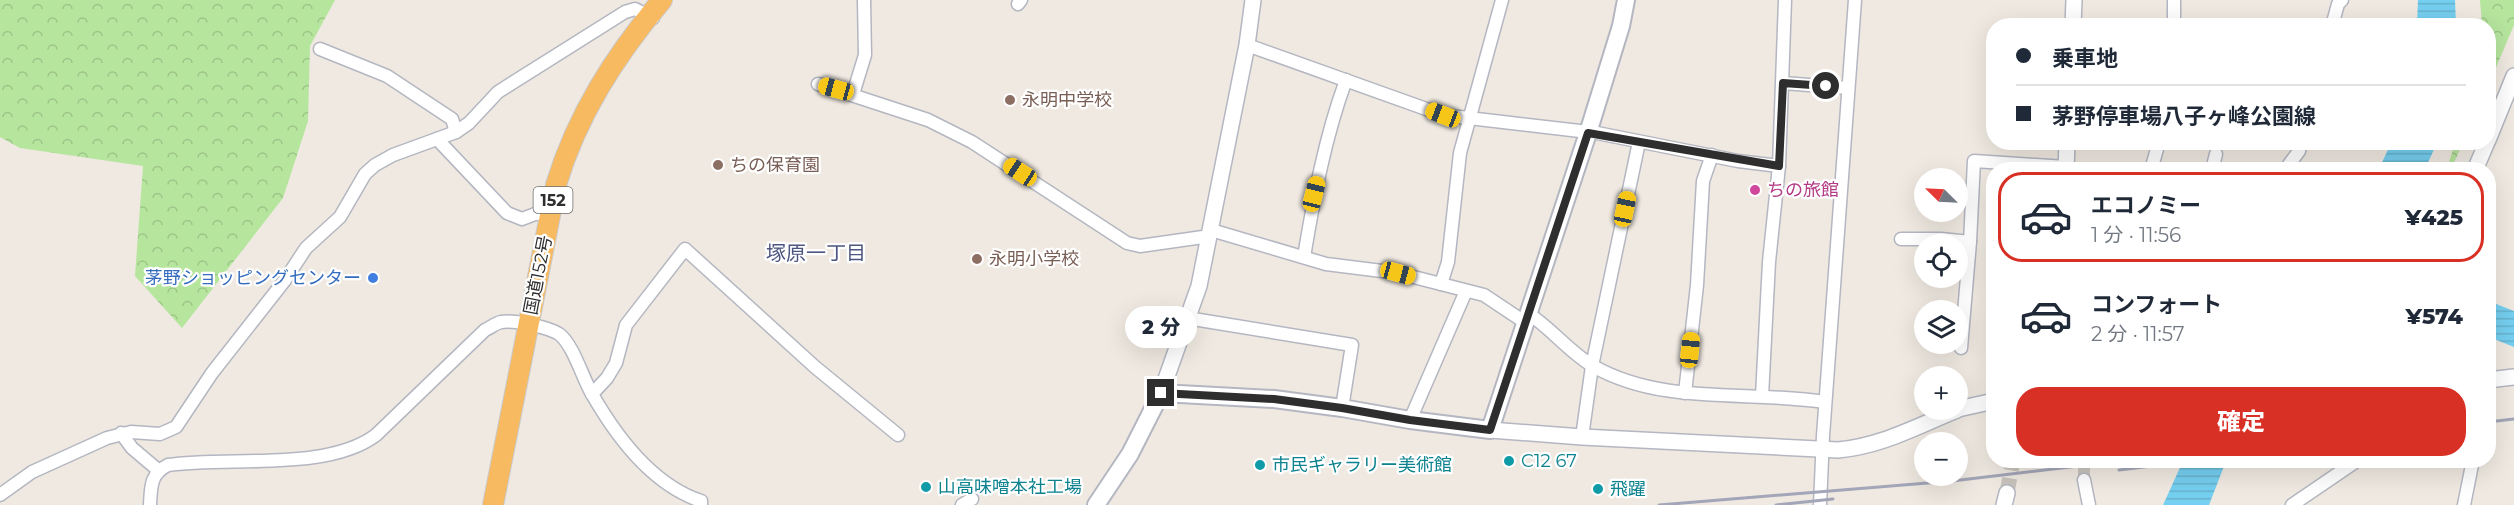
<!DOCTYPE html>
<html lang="ja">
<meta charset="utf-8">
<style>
:root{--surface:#fff;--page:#f2f2f3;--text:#1f2937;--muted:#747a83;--line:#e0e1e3;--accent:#d93025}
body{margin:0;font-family:Montserrat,"Noto Sans JP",sans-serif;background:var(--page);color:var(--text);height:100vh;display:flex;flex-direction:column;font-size:22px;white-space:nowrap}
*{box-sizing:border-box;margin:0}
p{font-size:20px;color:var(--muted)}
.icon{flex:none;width:33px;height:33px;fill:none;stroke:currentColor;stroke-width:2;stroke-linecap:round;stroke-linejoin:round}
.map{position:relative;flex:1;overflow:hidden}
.drawer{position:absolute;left:1986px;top:162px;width:510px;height:306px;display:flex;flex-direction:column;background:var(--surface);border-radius:24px;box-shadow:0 6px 24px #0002}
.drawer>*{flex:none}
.guide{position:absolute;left:1986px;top:18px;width:510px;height:132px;border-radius:24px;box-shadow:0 6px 24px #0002;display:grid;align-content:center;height:132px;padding:0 30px;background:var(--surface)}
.needle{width:39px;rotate:294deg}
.controls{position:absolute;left:1914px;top:168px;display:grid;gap:12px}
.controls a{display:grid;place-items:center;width:54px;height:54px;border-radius:50%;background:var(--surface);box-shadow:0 6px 24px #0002;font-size:30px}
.end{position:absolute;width:27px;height:27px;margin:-14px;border:8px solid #2e2e2e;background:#fff;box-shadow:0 0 0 3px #fff}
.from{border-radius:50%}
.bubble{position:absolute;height:42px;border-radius:21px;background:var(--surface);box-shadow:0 6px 24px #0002;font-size:20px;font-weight:800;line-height:42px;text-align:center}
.car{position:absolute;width:18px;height:36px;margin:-18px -9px;border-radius:8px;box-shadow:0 0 4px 2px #0007;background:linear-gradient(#f5c518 24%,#345 0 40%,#f5c518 0 76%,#345 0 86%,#f5c518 0)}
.guide b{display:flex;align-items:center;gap:21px;height:57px;font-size:22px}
.guide b+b{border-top:2px solid var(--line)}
.guide i{width:15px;height:15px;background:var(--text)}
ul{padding:10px 0 0;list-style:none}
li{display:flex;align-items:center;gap:18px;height:90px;margin:0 12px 9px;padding:0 18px;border:3px solid transparent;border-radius:24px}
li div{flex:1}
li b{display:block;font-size:22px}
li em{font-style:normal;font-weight:800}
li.active{border-color:var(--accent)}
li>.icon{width:54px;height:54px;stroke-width:1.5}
.primary-button{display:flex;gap:12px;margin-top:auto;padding:12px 30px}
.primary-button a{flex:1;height:69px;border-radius:24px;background:var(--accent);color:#fff;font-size:24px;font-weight:800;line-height:69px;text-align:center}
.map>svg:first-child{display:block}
.forest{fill:url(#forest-crowns)}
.water{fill:url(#water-rules)}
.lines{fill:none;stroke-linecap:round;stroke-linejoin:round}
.minor-tunnel{stroke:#c8c4bd;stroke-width:12;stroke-dasharray:12 6;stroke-linecap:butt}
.tertiary-tunnel{stroke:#c8c4bd;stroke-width:15;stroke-dasharray:15 8;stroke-linecap:butt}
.minor-casing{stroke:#b4b7c1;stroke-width:15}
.tertiary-casing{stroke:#b4b7c1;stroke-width:18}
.secondary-casing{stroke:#b4b7c1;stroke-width:20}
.trunk-casing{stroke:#c9c9c9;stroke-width:22}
.minor{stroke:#fff;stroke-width:12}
.tertiary{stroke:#fff;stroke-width:15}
.secondary{stroke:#fff;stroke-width:16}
.trunk{stroke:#f8ba60;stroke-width:20}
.rail{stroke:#a3a6b8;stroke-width:3}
.route{stroke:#2e2e2e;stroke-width:8}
.education-dot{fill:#8d6e63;stroke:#fff;stroke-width:2}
.hotel-dot{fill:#d1479c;stroke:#fff;stroke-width:2}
.shop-dot{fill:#3f7fe0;stroke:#fff;stroke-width:2}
.culture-dot{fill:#0f9aa8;stroke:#fff;stroke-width:2}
.labels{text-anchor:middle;stroke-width:4.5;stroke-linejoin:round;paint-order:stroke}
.shield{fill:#fff;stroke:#6d6d6d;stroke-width:1.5}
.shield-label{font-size:16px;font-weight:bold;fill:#2e2e2e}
.education-label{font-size:18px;fill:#785e54;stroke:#fff;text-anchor:start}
.hotel-label{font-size:18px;fill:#b23c85;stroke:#fff;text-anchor:start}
.street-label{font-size:18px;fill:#2e2e2e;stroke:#fff}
.shop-label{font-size:18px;fill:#366cbe;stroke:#fff;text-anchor:end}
.culture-label{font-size:18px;fill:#0d838f;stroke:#fff;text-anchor:start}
.neighbourhood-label{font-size:20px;fill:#4d5680;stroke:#fff}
</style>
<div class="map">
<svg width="2514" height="505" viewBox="0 0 2514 505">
<defs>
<pattern id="forest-crowns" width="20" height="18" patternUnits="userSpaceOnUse" patternTransform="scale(1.5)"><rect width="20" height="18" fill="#b6e59e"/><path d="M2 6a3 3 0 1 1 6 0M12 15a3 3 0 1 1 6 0" fill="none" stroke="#9dc588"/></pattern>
<pattern id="water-rules" width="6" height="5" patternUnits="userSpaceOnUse" patternTransform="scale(1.5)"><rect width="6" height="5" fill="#75cff0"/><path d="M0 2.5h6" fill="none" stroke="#66b2ce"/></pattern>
</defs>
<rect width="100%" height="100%" fill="#efe9e1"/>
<!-- forest -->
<g class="forest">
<path d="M0 0H335L310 46 308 121 283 198 182 328 135 276 143 166 20 148 0 137Z"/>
<path d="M2480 0H2514V25L2489 84 2488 26 2482 25Z"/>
<path d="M2455 143H2463L2451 169H2447Z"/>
</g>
<!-- water -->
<g class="water">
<path d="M2418 0H2455L2456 25H2417Z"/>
<path d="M2391 143V142L2437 143 2425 169H2379Z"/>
<path d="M2496 304 2514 311V347L2489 337V320Z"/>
<path d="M2183 461H2226L2209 505H2163Z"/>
</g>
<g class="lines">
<!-- minor-tunnel -->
<path class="minor-tunnel" d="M2084 480V460"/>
<!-- tertiary-tunnel -->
<path class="tertiary-tunnel" d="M2007 493 2013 460"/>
<defs>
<g id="minor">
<path d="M2174 0V26"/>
<path d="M1018 4 1021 0"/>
<path d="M2332 26 2338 4 2342 0"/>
<path d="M1247 45 1443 115 1597 133 1738 161 1779 166"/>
<path d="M320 49 387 76 452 119 456 132"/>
<path d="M1783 83 1848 88"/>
<path d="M818 84 928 120 972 142 1127 243 1140 246 1210 236"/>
<path d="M853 94 865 55 864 0"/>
<path d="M437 139 507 213 522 219 535 214 550 213"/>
<path d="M2151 170 2159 142"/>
<path d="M2212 170 2216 154"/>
<path d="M2285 170 2299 151 2301 142"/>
<path d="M1211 230 1326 264 1398 273 1484 295 1526 323"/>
<path d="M1901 239H1941L1970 242"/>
<path d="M1304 257C1314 197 1325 137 1346 80"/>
<path d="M1441 284 1448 262 1460 153 1502 0"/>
<path d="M1529 314C1552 329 1569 352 1593 366 1663 406 1748 390 1825 402"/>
<path d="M1187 318 1352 345 1342 408"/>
<path d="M1961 348 1970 242 1974 161 2066 167"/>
<path d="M1685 393 1697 285 1703 181 1712 155"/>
<path d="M592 394 607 378 616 363 626 325 685 249 815 367 898 435"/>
<path d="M1762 396 1769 262 1779 166 1785 0"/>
<path d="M1410 420 1466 291"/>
<path d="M121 433 132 448 158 470"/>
<path d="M1582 437 1592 366 1639 142"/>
<path d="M2084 480 2089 505"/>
<path d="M0 495 32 472 107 438 131 432 160 434 176 427 212 373 285 280 306 248 340 217 365 174 375 165 393 155 456 132 469 123 498 92 625 12 635 9 653 18"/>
<path d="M150 505C151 487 150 474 168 465 228 456 327 472 376 435L485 330C490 328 496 323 501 322 514 320 548 327 559 334 573 344 583 379 592 394 616 436 653 485 701 501V505"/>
<path d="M962 505 972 499"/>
<path d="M1820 505 1823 436 1855 0"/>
<path d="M2292 505 2358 460"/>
<path d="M2464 505 2473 460"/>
</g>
<g id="tertiary">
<path d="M2073 26 2074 0"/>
<path d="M2488 140 2514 76"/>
<path d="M2066 170 2067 142"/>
<path d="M2475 170 2487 142"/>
<path d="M2488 380 2514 377"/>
<path d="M1161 393 1199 286 1247 45 1253 0"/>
<path d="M1958 409 1994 401"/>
<path d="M1490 430 1582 437 1838 450C1882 446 1917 426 1957 410"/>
<path d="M2004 505 2007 493"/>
</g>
<path id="secondary" d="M1096 505 1130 454 1161 393 1274 399 1342 408 1410 420 1490 430 1588 133 1621 26 1626 0"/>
<path id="trunk" d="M493 505 556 185C577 115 615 56 662 0"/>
</defs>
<!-- minor casing -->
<use href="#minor" class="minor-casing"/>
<!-- tertiary casing -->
<use href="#tertiary" class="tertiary-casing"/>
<!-- secondary casing -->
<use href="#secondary" class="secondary-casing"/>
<!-- trunk casing -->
<use href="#trunk" class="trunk-casing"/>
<!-- minor -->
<use href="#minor" class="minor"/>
<!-- tertiary -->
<use href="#tertiary" class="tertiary"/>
<!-- secondary -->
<use href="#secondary" class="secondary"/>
<!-- trunk -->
<use href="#trunk" class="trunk"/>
<!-- rail -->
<g class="rail">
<path d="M2488 422 2514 419"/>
<path d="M2119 470 2201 460"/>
<path d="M1659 505 1952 481 2130 460"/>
<path d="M1776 505 1833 499"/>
</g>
</g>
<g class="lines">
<!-- route -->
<path class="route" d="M1161 393 1274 399 1342 408 1410 420 1490 430 1588 133 1779 166 1783 83 1826 86"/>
</g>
<!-- markers -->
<g class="education-dot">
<circle cx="1010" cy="100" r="6"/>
<circle cx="718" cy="165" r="6"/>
<circle cx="977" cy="259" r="6"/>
</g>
<circle class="hotel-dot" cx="1755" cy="190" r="6"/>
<circle class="shop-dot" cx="373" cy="278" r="6"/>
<g class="culture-dot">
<circle cx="1509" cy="461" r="6"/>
<circle cx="1260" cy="465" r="6"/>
<circle cx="926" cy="487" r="6"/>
<circle cx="1598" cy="489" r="6"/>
</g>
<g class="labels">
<!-- shield labels -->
<rect class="shield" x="533.5" y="187" width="39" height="26" rx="4.5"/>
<g class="shield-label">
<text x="553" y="206">152</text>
</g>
<!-- education labels -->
<g class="education-label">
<text x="1022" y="106">永明中学校</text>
<text x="730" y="171">ちの保育園</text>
<text x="989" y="265">永明小学校</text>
</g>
<!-- hotel labels -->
<g class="hotel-label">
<text x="1767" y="196">ちの旅館</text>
</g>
<!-- street labels -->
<g class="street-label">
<text transform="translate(538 275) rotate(-79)" y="6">国道152号</text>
</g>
<!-- shop labels -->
<g class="shop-label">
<text x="361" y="284">茅野ショッピングセンター</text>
</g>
<!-- culture labels -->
<g class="culture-label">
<text x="1521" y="467">C12 67</text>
<text x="1272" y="471">市民ギャラリー美術館</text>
<text x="938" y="493">山高味噌本社工場</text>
<text x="1610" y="495">飛躍</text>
</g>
<!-- neighbourhood labels -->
<g class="neighbourhood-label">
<text x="816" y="260">塚原一丁目</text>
</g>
</g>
</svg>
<div class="controls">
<a><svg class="needle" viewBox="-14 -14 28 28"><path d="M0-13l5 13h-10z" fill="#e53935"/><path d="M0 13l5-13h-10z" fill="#747a83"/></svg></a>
<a><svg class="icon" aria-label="locate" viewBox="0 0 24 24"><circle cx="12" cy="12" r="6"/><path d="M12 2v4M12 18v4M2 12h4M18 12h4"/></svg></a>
<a><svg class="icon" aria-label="layers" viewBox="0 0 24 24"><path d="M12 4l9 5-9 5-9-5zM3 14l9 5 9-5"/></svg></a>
<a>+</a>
<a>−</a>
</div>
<i class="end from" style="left:1826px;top:86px"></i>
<i class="end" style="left:1161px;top:393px"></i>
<div class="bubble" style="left:1125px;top:306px;width:72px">2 分</div>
<i class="car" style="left:836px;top:89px;rotate:285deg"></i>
<i class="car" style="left:1443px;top:115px;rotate:291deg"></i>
<i class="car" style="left:1020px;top:172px;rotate:303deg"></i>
<i class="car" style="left:1314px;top:194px;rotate:14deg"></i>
<i class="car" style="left:1625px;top:209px;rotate:12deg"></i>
<i class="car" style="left:1398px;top:273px;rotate:105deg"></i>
<i class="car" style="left:1690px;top:350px;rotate:6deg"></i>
<div class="guide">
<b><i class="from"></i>乗車地</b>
<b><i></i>茅野停車場八子ヶ峰公園線</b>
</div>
<section class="drawer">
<ul>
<li class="active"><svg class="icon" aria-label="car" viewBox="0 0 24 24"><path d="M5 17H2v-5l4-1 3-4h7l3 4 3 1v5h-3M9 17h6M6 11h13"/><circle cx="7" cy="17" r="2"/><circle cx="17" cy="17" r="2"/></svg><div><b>エコノミー</b><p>1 分 · 11:56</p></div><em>¥425</em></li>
<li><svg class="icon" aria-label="car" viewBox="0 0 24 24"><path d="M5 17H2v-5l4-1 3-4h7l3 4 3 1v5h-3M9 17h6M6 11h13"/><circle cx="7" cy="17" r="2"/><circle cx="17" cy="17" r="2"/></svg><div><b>コンフォート</b><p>2 分 · 11:57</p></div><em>¥574</em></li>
</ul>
<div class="primary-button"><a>確定</a></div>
</section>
</div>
